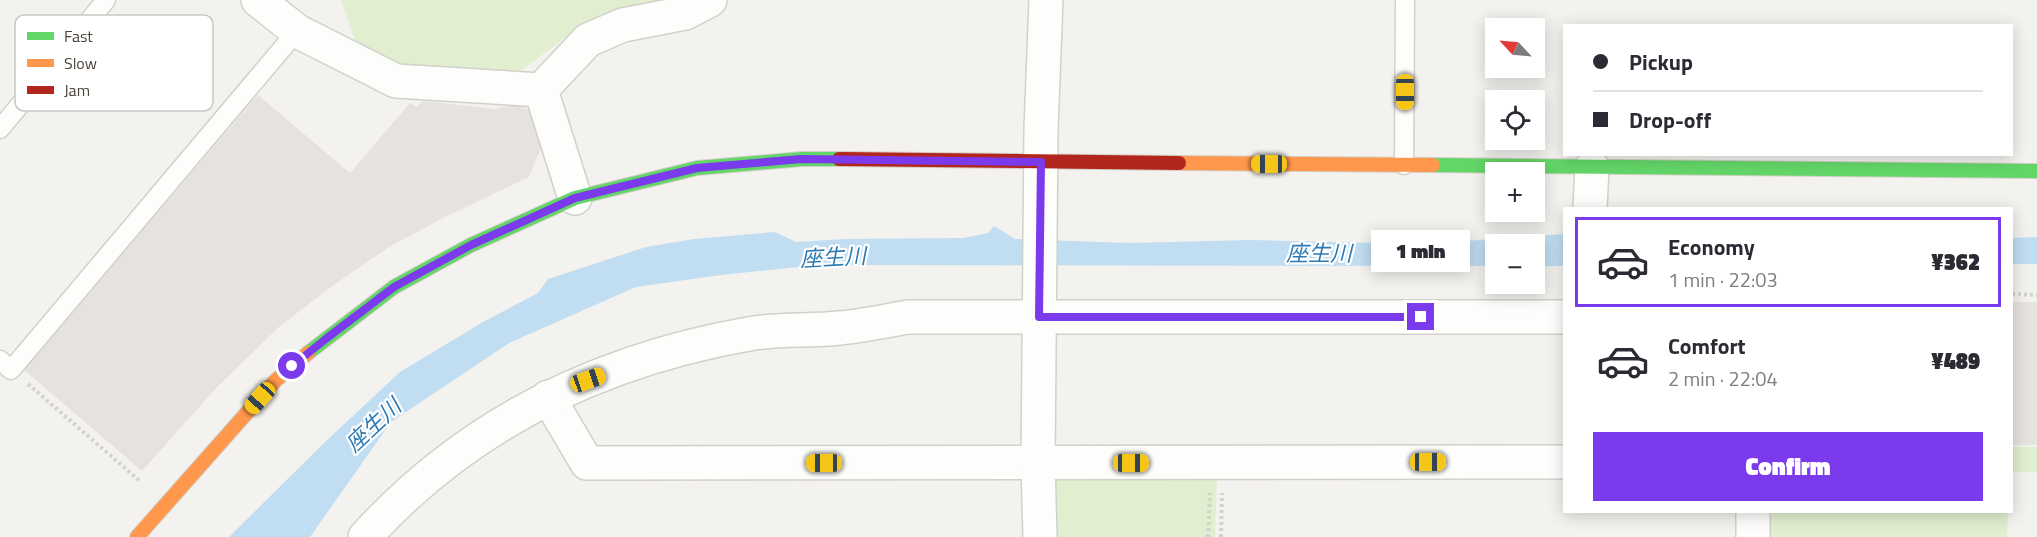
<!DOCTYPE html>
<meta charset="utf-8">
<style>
:root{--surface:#fff;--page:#f7f7f7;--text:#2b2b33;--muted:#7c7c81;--line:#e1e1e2;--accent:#7c3aed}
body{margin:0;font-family:"Titillium Web","Noto Sans JP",sans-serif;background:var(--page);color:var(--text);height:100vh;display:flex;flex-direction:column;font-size:22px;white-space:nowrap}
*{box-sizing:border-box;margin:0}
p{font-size:20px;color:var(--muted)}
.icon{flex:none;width:33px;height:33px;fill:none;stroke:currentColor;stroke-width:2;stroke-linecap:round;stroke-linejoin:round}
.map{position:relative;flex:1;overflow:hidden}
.panel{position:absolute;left:1563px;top:207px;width:450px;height:306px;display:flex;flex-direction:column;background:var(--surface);border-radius:0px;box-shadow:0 3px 15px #0003}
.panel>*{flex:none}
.top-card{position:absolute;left:1563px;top:24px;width:450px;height:132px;border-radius:0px;box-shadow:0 3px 15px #0003;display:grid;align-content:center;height:132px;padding:0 30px;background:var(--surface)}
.needle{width:39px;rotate:296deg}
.buttons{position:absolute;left:1485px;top:18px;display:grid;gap:12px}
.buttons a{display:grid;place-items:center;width:60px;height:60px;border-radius:0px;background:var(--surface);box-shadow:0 3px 15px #0003;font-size:30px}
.end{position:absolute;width:27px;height:27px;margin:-14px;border:8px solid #7c3aed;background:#fff;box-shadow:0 0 0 3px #fff}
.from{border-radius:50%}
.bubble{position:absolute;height:42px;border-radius:0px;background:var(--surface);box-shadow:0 3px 15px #0003;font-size:20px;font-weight:800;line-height:42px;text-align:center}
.car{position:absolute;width:18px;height:36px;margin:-18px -9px;border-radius:8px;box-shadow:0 0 4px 2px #0007;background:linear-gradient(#f5c518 24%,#345 0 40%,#f5c518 0 76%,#345 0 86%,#f5c518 0)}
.top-card b{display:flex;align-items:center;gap:21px;height:57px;font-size:22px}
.top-card b+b{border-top:2px solid var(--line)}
.top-card i{width:15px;height:15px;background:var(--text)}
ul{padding:10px 0 0;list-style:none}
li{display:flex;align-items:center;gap:18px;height:90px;margin:0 12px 9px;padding:0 18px;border:3px solid transparent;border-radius:0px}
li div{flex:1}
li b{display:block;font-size:22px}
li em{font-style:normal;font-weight:800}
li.active{border-color:var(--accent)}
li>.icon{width:54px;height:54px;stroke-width:1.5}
.cta{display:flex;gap:12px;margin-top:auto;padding:12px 30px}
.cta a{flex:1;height:69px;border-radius:0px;background:var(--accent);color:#fff;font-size:24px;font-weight:800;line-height:69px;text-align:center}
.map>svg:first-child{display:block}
.industrial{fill:#e6e2de}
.green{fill:#e1eecf}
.parking{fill:#e6e3df}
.water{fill:#c0ddf1}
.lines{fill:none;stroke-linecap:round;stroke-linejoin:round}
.lane-casing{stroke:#d2d0cb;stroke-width:21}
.street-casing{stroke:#d2d0cb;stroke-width:36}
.fast-casing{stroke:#d3cfc5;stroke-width:16}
.slow-casing{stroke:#d3cfc5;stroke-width:16}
.jam-casing{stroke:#d3cfc5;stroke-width:16}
.path{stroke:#d3d2cc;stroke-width:4;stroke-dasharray:3 3;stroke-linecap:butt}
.lane{stroke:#fdfdfc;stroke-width:18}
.street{stroke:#fdfdfc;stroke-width:33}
.fast{stroke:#63d668;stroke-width:14}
.slow{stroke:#ff974d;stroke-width:14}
.jam{stroke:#b3261e;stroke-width:14}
.route{stroke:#7c3aed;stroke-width:8}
.labels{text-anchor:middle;stroke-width:4.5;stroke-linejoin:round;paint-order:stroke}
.water-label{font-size:22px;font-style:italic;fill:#2e7ab2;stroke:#fff}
.key{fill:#fff;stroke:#c9c7c4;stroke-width:1.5}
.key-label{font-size:16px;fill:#4b4439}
</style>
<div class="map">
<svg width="2037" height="537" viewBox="0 0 2037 537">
<rect width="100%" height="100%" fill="#f4f2ee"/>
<!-- industrial -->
<path class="industrial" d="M258 95 350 173 410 103 417 107 423 101 494 109 517 104 530 111 542 145 529 177 443 218 389 247 335 284 280 326 217 387 142 471 24 370Z"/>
<!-- green -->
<g class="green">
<path d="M341 0H666L580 27 514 76 412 69 358 49Z"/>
<rect x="2012" y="447" width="25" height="25"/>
<path d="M1063 473H1217L1215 537H1054V483Z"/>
<path d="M1766 512H2008L2007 537H1766Z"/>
</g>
<!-- parking -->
<rect class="parking" x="2012" y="302" width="25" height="143"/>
<!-- water -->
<g class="water">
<path d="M994 226 1015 239 1129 243 1251 240 1422 244 1564 234V266H1535L1534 244H1496L1495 266 819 265 721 275 636 287 509 343 391 422 310 537H229L325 442 400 372 483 322 538 293 548 279 646 247 694 239 775 232 796 242 847 239 963 238 988 233Z"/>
<path d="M2037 237V264H2012V238Z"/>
</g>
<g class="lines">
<defs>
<g id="lane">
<path d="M0 129 106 0"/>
<path d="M1404 165 1405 0"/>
<path d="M0 360 11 370 297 31"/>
</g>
<g id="street">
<path d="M258 0 297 31 396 81 541 90 588 40 623 25 685 13 710 0"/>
<path d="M541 90 575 198"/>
<path d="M1590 208 1592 167"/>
<path d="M548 397 587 463 1564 462"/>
<path d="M1753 512V537"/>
<path d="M365 537C469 422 602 359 754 333 782 329 812 331 840 328 863 326 885 321 908 317H1564"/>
<path d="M1040 537 1038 463 1041 130 1046 0"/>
</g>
<g id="fast">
<path d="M1433 165 2037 171"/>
<path d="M308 353 394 287 471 245 575 198 697 168 802 159H839"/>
</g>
<g id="slow">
<path d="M1179 163 1433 165"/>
<path d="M137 537 275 381 308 353"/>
</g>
<path id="jam" d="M839 159 1179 163"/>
</defs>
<!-- lane casing -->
<use href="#lane" class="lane-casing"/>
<!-- street casing -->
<use href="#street" class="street-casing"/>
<!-- fast casing -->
<use href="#fast" class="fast-casing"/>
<!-- slow casing -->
<use href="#slow" class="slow-casing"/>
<!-- jam casing -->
<use href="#jam" class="jam-casing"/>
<!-- path -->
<g class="path">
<path d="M2012 294 2037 295"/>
<path d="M28 384 141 482"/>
<path d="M1208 537 1210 493"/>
<path d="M1221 537 1222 493"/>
</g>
<!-- lane -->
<use href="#lane" class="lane"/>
<!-- street -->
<use href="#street" class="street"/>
<!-- fast -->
<use href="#fast" class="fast"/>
<!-- slow -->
<use href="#slow" class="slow"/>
<!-- jam -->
<use href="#jam" class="jam"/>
</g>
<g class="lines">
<!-- route -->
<path class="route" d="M292 366 327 338 394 287 471 245 575 198 697 168 801 159 1041 162 1039 317H1421"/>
</g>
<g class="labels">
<!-- water labels -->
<g class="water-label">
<text x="1319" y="261">座生川</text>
<text transform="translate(833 257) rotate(-3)" y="8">座生川</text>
<text transform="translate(373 425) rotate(-43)" y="8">座生川</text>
</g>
</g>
<!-- legend -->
<rect x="15" y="15" width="198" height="96" rx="9" class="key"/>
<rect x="27" y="32" width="27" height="8" fill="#63d668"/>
<rect x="27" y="59" width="27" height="8" fill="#ff974d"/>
<rect x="27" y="86" width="27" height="8" fill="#b3261e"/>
<g class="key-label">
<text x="64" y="42">Fast</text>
<text x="64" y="69">Slow</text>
<text x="64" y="96">Jam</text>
</g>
</svg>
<div class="buttons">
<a><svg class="needle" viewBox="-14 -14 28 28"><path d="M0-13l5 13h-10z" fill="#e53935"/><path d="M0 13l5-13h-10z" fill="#7c7c81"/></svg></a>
<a><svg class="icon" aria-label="locate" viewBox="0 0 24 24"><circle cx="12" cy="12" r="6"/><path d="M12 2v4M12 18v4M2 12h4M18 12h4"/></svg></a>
<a>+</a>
<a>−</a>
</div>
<i class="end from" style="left:292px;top:366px"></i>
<i class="end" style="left:1421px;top:317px"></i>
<div class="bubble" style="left:1371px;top:230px;width:99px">1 min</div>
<i class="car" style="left:1405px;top:92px;rotate:180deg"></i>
<i class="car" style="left:1269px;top:164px;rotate:270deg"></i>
<i class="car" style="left:588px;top:380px;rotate:71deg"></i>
<i class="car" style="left:260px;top:398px;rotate:222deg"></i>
<i class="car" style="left:1428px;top:462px;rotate:90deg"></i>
<i class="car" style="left:824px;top:463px;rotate:270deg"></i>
<i class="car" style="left:1131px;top:463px;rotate:90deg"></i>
<div class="top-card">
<b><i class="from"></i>Pickup</b>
<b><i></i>Drop-off</b>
</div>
<section class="panel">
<ul>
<li class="active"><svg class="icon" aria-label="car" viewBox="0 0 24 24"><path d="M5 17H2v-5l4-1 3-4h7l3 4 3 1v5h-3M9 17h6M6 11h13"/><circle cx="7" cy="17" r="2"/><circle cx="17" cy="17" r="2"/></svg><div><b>Economy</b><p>1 min · 22:03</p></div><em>¥362</em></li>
<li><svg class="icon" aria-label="car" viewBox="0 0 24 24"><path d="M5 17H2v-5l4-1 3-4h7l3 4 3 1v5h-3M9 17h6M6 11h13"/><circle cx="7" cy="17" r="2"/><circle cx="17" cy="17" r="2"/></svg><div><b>Comfort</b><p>2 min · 22:04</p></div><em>¥489</em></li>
</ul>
<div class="cta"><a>Confirm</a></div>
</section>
</div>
